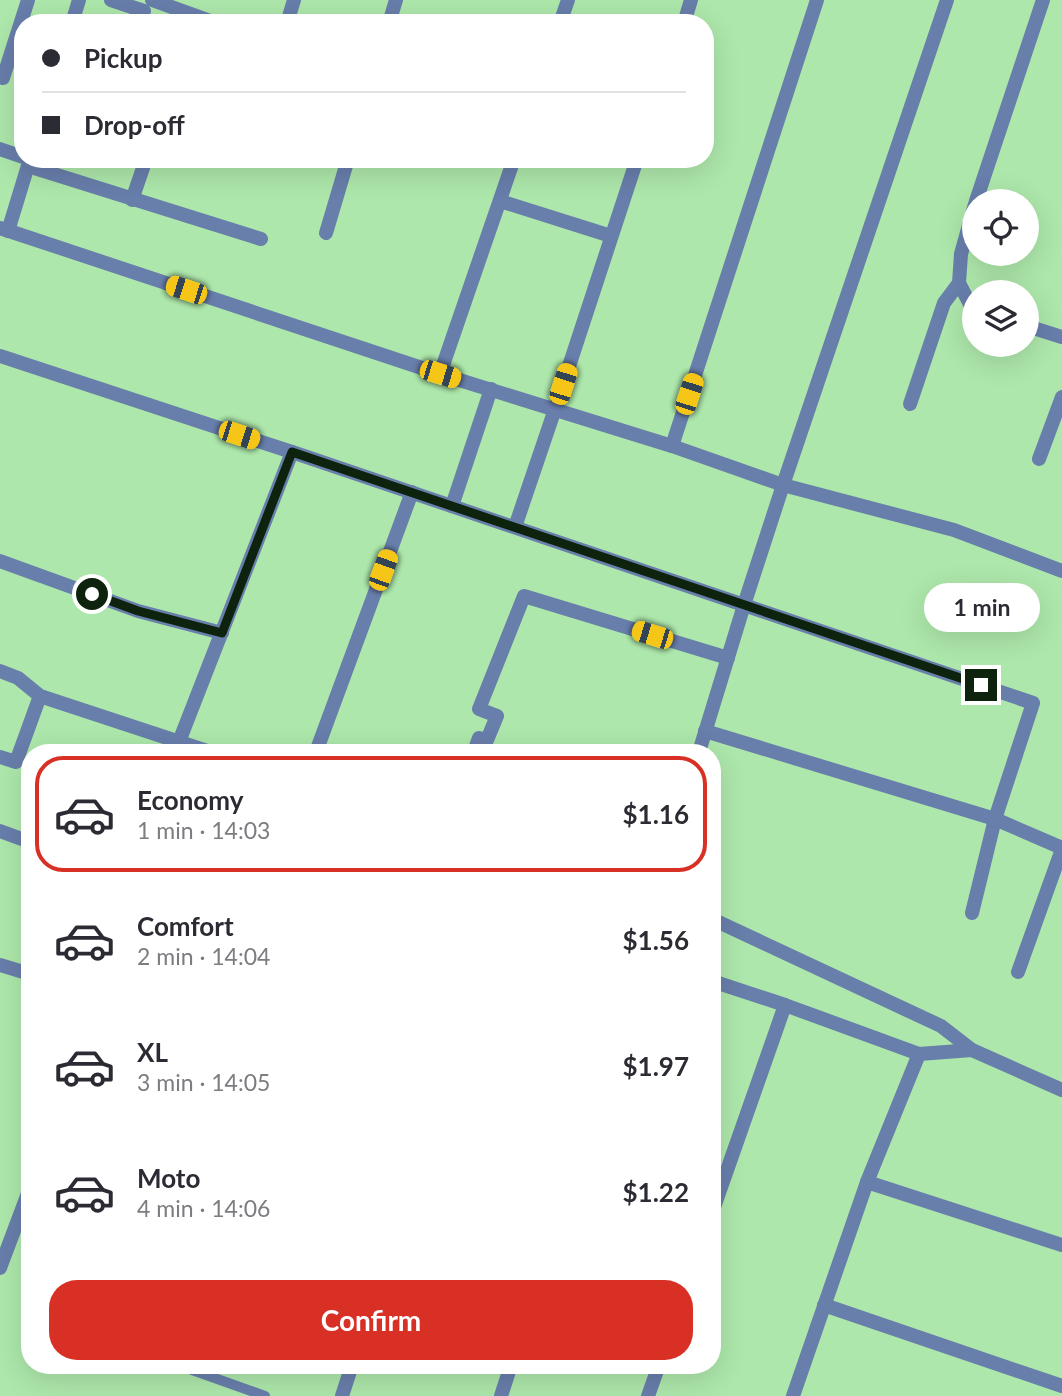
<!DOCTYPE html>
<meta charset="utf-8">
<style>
:root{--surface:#fff;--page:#f7f7f7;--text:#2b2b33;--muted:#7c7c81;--line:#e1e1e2;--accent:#d93025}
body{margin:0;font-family:Lato,sans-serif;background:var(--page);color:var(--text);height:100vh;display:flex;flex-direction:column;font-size:26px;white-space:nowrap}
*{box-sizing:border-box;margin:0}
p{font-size:23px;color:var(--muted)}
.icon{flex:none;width:38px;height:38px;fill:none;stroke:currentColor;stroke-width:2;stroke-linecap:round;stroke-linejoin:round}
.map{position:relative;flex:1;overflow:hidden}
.details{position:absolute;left:21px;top:744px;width:700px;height:630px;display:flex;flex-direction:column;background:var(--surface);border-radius:28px;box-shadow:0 7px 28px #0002}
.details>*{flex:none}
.guide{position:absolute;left:14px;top:14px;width:700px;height:154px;border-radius:28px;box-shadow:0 7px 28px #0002;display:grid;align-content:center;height:154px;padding:0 28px;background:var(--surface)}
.buttons{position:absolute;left:962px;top:189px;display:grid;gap:14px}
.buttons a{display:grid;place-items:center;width:77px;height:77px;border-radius:50%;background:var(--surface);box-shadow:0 7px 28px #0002;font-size:35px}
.end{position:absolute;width:32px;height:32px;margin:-16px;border:9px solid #0d230d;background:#fff;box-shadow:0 0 0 4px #fff}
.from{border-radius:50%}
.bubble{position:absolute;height:49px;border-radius:24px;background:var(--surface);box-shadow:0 7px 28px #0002;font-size:23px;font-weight:700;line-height:49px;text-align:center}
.car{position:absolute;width:21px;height:42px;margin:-21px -10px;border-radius:9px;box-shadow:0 0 5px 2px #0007;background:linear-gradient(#f5c518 24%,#345 0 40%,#f5c518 0 76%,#345 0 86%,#f5c518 0)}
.guide b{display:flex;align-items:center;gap:24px;height:66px;font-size:26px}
.guide b+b{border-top:2px solid var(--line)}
.guide i{width:18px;height:18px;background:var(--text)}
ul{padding:12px 0 0;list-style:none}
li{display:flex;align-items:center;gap:21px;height:116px;margin:0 14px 10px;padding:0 14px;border:4px solid transparent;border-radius:28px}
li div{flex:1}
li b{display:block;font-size:26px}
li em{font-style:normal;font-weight:700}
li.on{border-color:var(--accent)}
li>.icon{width:63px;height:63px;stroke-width:1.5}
.primary-button{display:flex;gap:14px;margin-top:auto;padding:14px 28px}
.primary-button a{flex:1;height:80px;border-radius:28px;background:var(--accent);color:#fff;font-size:28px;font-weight:700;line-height:80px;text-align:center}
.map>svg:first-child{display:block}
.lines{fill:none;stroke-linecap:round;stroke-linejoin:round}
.lane{stroke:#687eab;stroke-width:10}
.street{stroke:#687eab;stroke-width:14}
.route{stroke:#0d230d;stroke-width:9}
</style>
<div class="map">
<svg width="1062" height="1396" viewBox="0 0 1062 1396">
<rect width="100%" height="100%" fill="#ade7ab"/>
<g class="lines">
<!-- lane -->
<g class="lane">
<path d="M178 1365 265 1396"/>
<path d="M330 1365 350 1371"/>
</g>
<!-- street -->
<g class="street">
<path d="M111 0 144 11"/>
<path d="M152 0 216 23"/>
<path d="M947 0 783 485 744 605 1033 703 995 819 972 913"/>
<path d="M72 23 79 0"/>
<path d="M287 23 294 0"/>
<path d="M389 23 396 0"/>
<path d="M560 23 568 0"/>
<path d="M684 23 691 0"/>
<path d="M3 78 28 0"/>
<path d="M0 149 23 157"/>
<path d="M28 166 261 239"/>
<path d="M132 200 146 159"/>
<path d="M500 201 611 236"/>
<path d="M976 201 1043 0"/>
<path d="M975 204 961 254 959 283 972 308 975 309"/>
<path d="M0 228 440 374 672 446 783 485 954 530 1062 571"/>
<path d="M8 231 30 159"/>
<path d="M326 233 348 159"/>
<path d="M1027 326 1062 337"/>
<path d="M0 356 292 452"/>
<path d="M440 374 514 159"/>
<path d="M910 404 944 303 959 283"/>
<path d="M672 446 817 0"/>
<path d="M1039 459 1062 397"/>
<path d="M452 506 491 389"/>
<path d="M515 527 555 409 637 159"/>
<path d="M0 561 138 611 222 633"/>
<path d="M0 671 18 678 40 696 210 752"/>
<path d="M705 731 995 819 1062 848"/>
<path d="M175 752 292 452 744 605 699 752"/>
<path d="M316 752 412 492"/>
<path d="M484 752 475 749 479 738 487 740 497 716 479 709 524 596 728 658"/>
<path d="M0 757 16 762 40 696"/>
<path d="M0 831 30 842"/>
<path d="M712 919 941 1026 972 1050 1062 1090"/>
<path d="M0 965 30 974"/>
<path d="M1018 972 1062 849"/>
<path d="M712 981 785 1005 919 1054 972 1050"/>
<path d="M867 1182 1062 1245"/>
<path d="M712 1213 785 1005"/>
<path d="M0 1268 30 1188"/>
<path d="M824 1305 1062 1386"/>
<path d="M342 1396 352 1365"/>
<path d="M501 1396 511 1365"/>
<path d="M648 1396 659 1365"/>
<path d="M793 1396 867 1182 919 1054"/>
</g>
</g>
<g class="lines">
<!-- route -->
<path class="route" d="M92 594 138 611 222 633 292 452 981 685"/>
</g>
</svg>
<div class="buttons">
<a><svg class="icon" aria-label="locate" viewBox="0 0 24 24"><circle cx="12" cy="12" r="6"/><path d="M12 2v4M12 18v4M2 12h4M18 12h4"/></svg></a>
<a><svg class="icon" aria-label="layers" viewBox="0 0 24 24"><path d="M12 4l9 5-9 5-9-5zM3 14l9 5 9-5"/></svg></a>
</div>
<i class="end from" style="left:92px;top:594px"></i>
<i class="end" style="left:981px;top:685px"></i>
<div class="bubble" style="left:924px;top:583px;width:116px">1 min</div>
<i class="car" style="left:186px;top:290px;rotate:288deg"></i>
<i class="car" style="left:440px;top:374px;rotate:107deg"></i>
<i class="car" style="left:563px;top:384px;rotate:18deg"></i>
<i class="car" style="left:689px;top:394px;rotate:18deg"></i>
<i class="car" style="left:239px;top:435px;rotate:108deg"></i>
<i class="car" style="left:383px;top:570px;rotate:20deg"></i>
<i class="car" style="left:652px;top:635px;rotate:287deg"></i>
<div class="guide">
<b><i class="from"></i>Pickup</b>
<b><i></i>Drop-off</b>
</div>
<section class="details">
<ul>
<li class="on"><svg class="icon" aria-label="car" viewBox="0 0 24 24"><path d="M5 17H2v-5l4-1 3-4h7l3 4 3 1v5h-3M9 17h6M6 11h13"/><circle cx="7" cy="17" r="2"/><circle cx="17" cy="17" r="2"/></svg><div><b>Economy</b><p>1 min · 14:03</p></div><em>$1.16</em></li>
<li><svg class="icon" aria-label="car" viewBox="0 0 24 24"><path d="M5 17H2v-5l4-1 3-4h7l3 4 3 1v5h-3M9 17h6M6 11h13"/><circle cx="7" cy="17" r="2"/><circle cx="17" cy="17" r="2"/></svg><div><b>Comfort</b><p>2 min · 14:04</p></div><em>$1.56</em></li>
<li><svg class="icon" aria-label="car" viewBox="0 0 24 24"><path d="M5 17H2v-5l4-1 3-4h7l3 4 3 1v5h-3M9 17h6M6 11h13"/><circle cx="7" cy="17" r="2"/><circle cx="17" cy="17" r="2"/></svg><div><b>XL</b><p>3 min · 14:05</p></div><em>$1.97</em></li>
<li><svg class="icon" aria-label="car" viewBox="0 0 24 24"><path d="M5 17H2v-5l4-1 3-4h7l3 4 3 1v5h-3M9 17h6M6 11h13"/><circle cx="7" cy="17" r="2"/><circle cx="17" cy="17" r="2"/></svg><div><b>Moto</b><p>4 min · 14:06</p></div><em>$1.22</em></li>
</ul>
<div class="primary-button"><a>Confirm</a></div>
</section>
</div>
